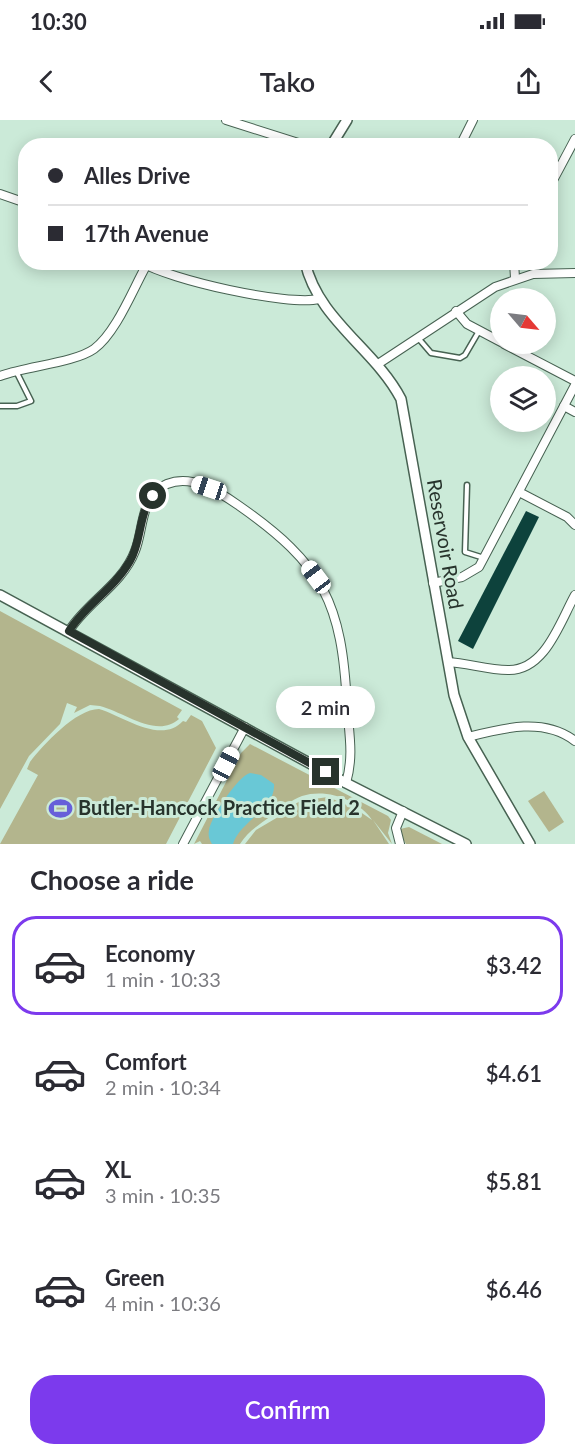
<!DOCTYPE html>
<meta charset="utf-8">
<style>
:root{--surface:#fff;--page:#f7f7f7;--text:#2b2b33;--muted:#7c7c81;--line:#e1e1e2;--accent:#7c3aed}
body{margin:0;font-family:Lato,sans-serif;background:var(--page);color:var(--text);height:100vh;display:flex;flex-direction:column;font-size:22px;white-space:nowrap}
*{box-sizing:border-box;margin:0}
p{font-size:20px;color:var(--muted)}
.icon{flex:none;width:33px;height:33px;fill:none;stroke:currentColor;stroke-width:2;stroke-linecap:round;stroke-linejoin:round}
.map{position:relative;height:724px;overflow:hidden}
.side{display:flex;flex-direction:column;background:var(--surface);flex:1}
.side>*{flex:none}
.guide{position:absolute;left:18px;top:18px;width:540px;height:132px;border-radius:24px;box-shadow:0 3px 15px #0003;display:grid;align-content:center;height:132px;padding:0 30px;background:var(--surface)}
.needle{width:39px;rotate:118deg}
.tools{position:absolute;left:490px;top:168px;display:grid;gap:12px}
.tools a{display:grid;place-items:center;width:66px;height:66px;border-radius:50%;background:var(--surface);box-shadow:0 3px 15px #0003;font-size:30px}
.end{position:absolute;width:27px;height:27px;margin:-14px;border:8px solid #27332c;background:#fff;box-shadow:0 0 0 3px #fff}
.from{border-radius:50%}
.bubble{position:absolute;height:42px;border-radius:21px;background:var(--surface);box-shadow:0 3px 15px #0003;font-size:20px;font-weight:600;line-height:42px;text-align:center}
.car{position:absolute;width:18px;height:36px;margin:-18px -9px;border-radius:8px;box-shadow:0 0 4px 2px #0007;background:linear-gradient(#fff 24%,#345 0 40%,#fff 0 76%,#345 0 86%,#fff 0)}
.guide b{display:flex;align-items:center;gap:21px;height:57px;font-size:22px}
.guide b+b{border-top:2px solid var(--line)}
.guide i{width:15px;height:15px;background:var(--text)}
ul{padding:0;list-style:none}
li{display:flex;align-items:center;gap:18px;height:99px;margin:0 12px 9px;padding:0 18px;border:3px solid transparent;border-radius:24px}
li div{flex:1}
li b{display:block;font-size:22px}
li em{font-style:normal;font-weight:600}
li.active{border-color:var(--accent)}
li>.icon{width:54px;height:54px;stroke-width:1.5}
h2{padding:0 30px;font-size:27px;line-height:72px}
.cta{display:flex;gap:12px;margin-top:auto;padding:12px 30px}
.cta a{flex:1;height:69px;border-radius:24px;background:var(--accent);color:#fff;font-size:24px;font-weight:600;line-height:69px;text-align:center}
.status{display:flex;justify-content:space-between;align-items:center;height:42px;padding:0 30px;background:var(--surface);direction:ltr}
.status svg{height:16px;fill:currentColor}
header{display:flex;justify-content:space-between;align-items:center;height:78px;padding:0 30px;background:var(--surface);font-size:27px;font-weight:600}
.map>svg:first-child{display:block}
.green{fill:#b3b58d}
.water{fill:#69c8d6}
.building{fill:#0d423c}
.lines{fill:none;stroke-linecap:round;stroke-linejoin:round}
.service-casing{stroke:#476252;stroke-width:7}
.minor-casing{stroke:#476252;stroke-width:10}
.tertiary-casing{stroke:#476252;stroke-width:12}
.service{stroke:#fff;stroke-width:4}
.minor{stroke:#fff;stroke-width:8}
.tertiary{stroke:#fff;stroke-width:9}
.route{stroke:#27332c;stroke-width:8}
.labels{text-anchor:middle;stroke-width:6;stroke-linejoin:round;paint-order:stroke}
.street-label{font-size:20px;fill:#27332c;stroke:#cbead8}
.poi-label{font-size:20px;font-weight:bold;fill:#27332c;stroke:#cbead8;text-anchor:start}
</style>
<div class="status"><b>10:30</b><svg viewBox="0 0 49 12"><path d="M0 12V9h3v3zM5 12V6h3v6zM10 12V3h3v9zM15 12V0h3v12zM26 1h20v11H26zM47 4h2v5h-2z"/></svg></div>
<header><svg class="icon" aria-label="back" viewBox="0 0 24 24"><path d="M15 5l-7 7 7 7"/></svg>Tako<svg class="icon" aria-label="share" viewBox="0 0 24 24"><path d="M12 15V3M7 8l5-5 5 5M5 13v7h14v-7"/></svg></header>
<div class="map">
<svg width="575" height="724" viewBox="0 0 575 724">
<rect width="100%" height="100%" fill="#cbead8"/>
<!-- green -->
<g class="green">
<path d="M0 491 182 590 177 597 179 599C157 619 124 592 100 586L90 585 74 593 77 587 67 583 60 604 29 636 0 689Z"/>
<path d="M99 589C123 596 161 625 183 601L186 602 191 595 202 601 216 628 166 724H0L38 655 27 649 30 642C43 625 76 589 99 589Z"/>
<path d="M250 624 388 696 391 700 388 713 392 724 373 700 389 724H245L256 710 290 690H286L300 681 328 677 356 689 372 700C359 680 327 668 302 676 291 680 281 689 271 696 259 705 248 711 240 724H202L200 721 194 724 241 633Z"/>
<path d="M544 671 564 702 549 712 528 681Z"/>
<path d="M409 707 442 724H406L399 712 400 709Z"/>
</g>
<!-- water -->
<path class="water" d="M250 653 261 655 274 664C276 689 240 701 233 724H212C209 719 208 716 209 710 211 697 238 656 250 653Z"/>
<!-- building -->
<path class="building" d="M526 391 539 397 473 529 458 521Z"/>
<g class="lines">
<defs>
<g id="service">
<path d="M419 219 431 233 460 238 465 235 479 211"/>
<path d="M0 286H17L31 281 16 251"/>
<path d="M467 365 465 432 484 438"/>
</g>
<g id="minor">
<path d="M226 0 308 26"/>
<path d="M460 26 473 0"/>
<path d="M550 66 575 19"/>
<path d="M0 74 26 83"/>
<path d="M141 142C170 160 287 186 319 179"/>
<path d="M514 142 515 158"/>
<path d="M456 191 467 204 501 222"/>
<path d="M504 224 575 261"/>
<path d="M378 244 495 167 533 154 575 153"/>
<path d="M0 256C26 246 74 243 94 229 116 213 133 169 146 146"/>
<path d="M564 286 575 292"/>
<path d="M519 372 567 397 575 405"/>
<path d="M433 463 462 457 479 447 575 265"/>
<path d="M69 511C87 482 122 465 135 431 144 409 140 375 167 364 192 354 218 371 238 385 324 445 342 483 347 586 349 613 354 636 346 663"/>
<path d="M448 542C468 543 487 550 508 550 545 551 560 502 575 475"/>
<path d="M468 617C503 608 544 597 575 621"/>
<path d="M183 724 245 607"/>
<path d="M400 724 396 708 403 691"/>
</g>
<g id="tertiary">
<path d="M331 26 347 0"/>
<path d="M305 142C318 200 375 229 401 279L454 575 468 617 530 724"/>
<path d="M0 475 346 663 466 724"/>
</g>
</defs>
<!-- service casing -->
<use href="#service" class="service-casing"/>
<!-- minor casing -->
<use href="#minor" class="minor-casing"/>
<!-- tertiary casing -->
<use href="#tertiary" class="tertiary-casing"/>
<!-- service -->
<use href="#service" class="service"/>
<!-- minor -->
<use href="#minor" class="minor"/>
<!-- tertiary -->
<use href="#tertiary" class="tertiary"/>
</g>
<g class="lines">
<!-- route -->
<path class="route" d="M153 376C138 394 142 421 130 441 114 469 85 485 69 511L326 652"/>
</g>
<!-- icons -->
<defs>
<symbol id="stadium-bare" viewBox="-9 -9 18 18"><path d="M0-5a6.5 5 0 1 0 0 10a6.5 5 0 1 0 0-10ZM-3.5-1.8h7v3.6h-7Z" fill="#675fd9" stroke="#cbead8" stroke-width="2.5" paint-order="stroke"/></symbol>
</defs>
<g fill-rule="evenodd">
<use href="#stadium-bare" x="44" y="672" width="33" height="33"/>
</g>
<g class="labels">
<!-- street labels -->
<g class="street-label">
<text transform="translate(445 424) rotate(80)" y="7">Reservoir Road</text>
</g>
<!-- poi labels -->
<g class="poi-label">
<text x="78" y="695">Butler-Hancock Practice Field 2</text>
</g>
</g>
</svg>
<div class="tools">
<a><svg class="needle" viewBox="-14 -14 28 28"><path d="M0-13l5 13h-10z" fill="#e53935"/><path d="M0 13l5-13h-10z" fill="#7c7c81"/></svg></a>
<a><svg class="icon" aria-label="layers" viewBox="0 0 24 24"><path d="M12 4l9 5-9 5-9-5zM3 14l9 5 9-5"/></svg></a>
</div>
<i class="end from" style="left:153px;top:376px"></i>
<i class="end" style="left:326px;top:652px"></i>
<div class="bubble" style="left:276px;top:566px;width:99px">2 min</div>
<i class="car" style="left:209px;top:368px;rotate:288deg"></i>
<i class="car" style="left:316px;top:457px;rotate:323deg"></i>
<i class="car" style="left:226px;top:644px;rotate:28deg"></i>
<div class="guide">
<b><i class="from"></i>Alles Drive</b>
<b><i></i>17th Avenue</b>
</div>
</div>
<section class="side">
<h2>Choose a ride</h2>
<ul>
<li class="active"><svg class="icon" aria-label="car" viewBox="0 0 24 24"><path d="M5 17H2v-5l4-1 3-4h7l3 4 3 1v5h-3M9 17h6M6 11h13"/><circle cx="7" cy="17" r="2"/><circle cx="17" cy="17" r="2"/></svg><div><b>Economy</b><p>1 min · 10:33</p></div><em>$3.42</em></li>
<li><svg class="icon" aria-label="car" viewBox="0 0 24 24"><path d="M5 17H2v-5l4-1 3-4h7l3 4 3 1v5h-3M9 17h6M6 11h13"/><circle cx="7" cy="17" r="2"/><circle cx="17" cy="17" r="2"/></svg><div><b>Comfort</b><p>2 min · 10:34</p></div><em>$4.61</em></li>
<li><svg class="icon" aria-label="car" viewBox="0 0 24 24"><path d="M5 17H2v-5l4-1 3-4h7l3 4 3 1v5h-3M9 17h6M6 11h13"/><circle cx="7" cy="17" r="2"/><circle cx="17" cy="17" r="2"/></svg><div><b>XL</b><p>3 min · 10:35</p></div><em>$5.81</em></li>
<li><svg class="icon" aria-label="car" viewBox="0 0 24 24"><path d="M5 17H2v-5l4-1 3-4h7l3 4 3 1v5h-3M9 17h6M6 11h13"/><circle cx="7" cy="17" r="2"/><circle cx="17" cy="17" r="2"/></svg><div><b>Green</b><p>4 min · 10:36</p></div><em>$6.46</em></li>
</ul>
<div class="cta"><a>Confirm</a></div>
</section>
